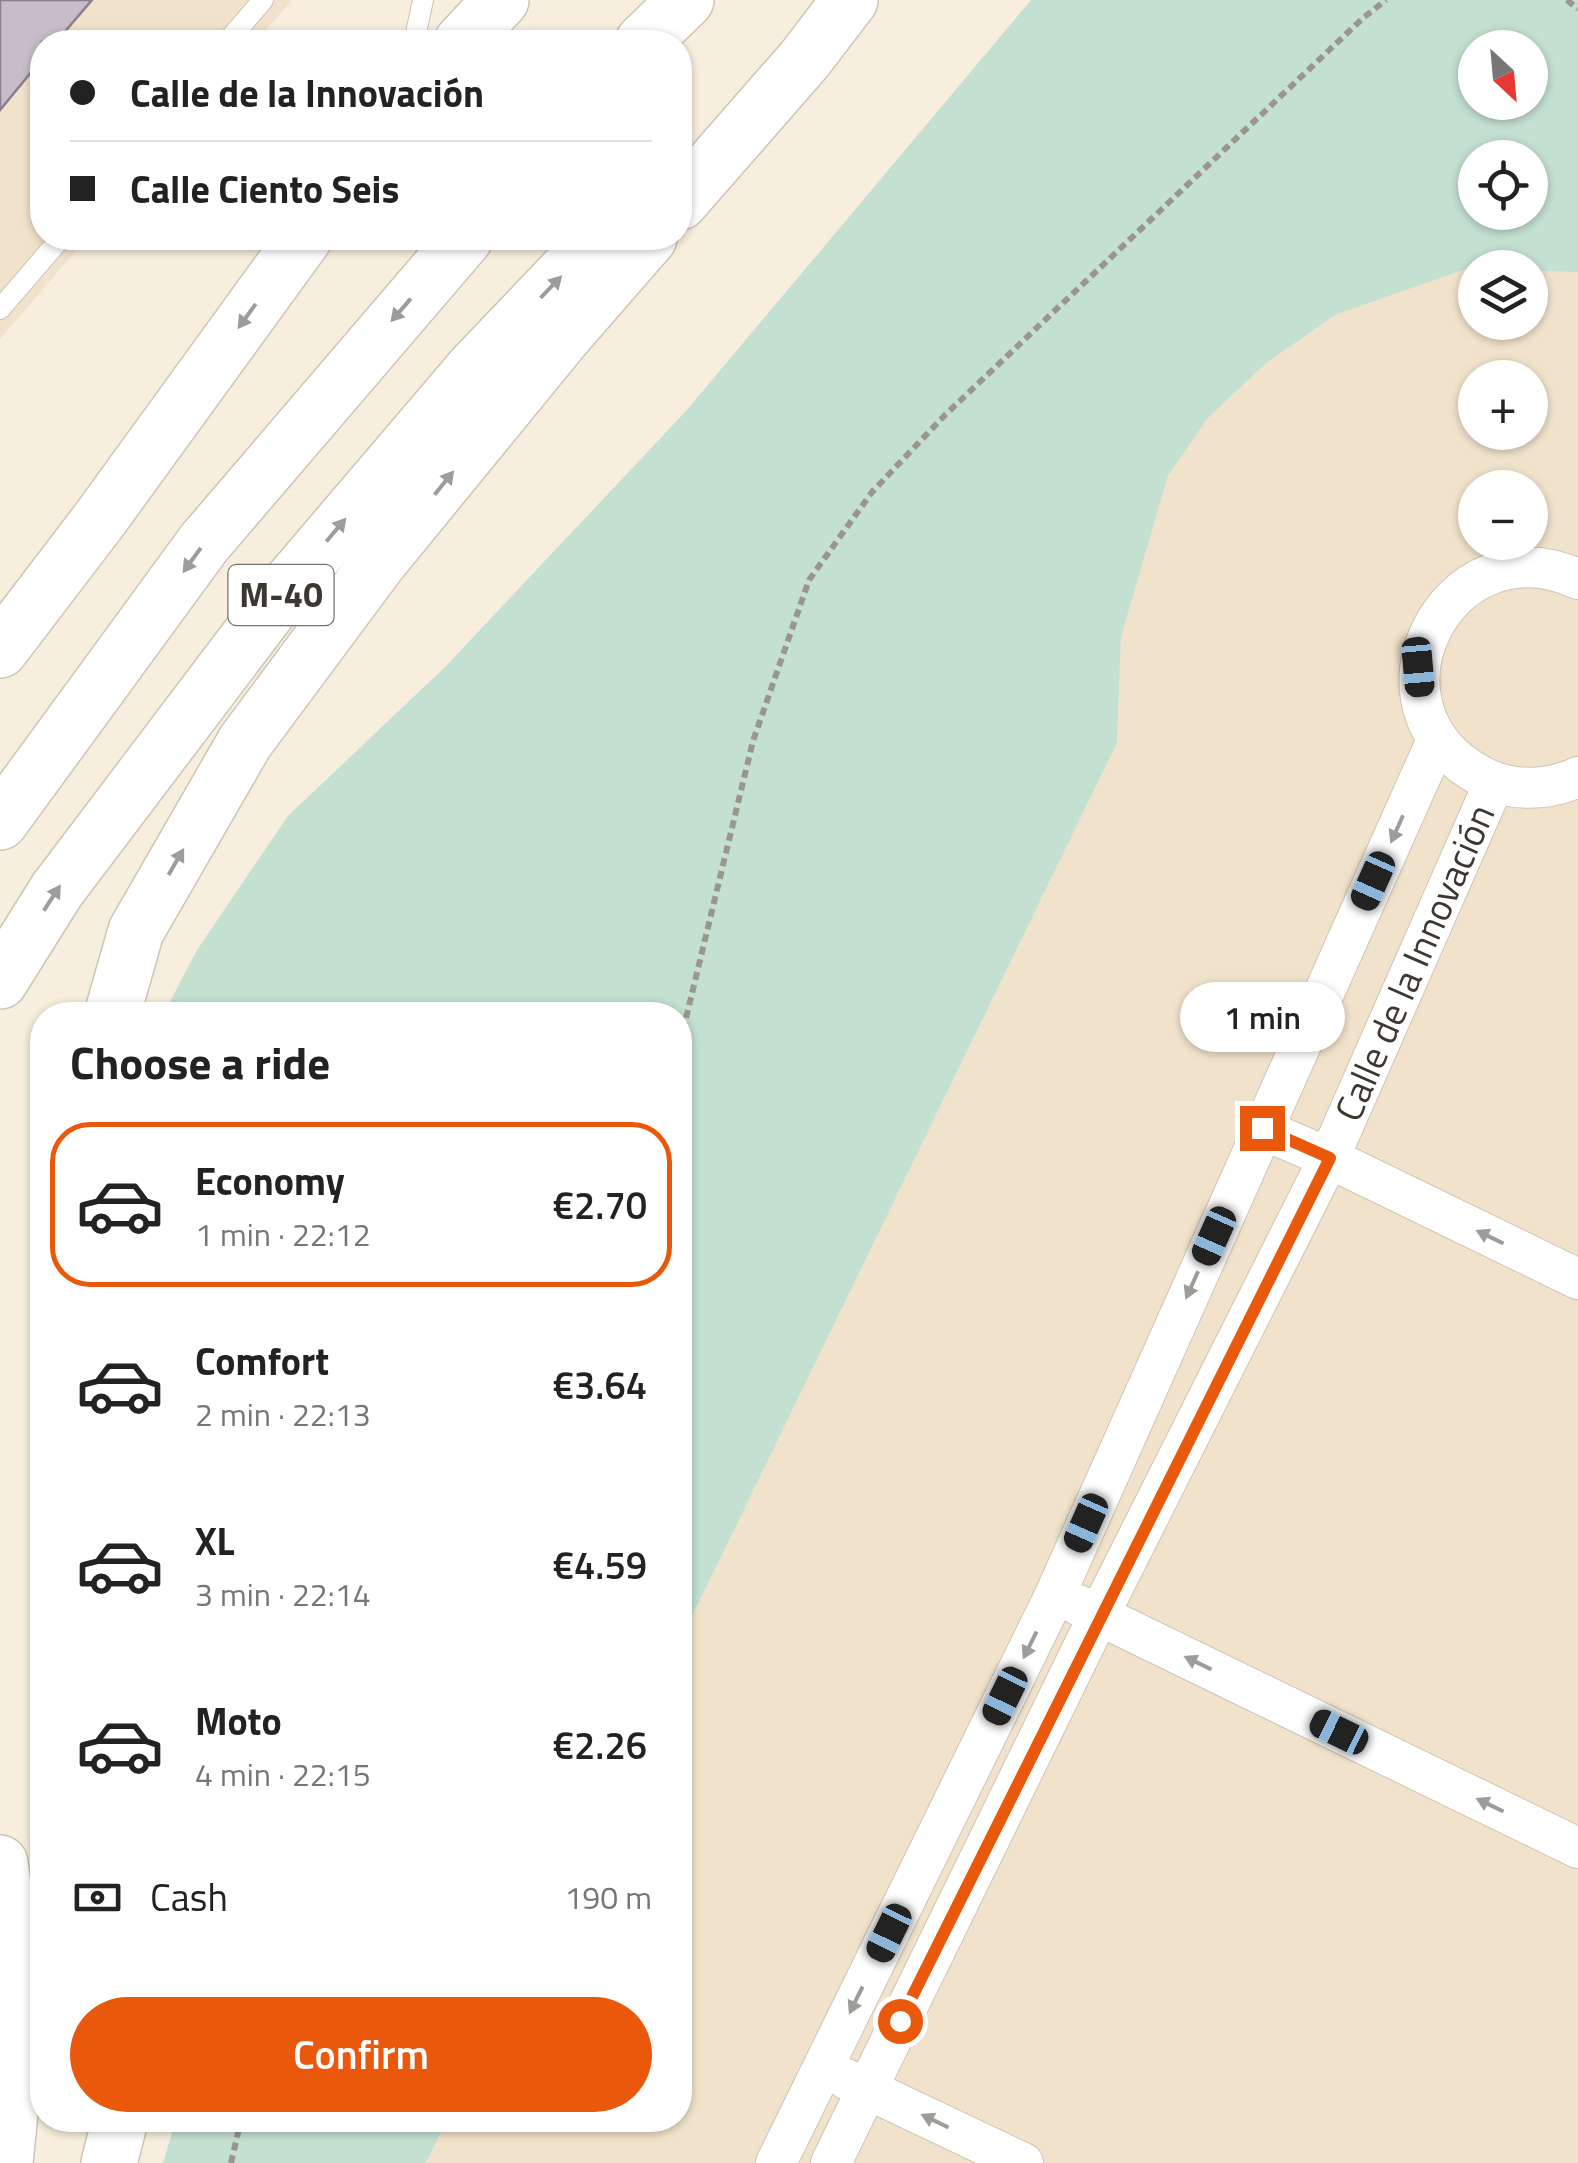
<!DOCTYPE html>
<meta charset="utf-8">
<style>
:root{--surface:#fff;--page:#f6f6f6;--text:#222;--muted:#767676;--line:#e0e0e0;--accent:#ea580c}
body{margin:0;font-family:"Titillium Web",sans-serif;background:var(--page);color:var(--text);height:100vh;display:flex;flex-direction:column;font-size:38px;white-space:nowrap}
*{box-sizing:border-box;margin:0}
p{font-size:32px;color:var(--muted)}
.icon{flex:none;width:55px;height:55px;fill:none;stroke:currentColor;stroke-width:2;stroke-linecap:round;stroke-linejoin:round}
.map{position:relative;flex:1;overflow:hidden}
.side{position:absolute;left:30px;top:1002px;width:662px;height:1130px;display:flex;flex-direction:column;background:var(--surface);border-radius:40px;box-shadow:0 2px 8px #0004}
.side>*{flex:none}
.guide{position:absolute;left:30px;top:30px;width:662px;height:220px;border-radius:40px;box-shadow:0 2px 8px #0004;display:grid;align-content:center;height:220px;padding:0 40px;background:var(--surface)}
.needle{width:65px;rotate:154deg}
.controls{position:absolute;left:1458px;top:30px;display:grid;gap:20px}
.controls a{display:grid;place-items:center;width:90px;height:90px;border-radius:50%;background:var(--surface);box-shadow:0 2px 8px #0004;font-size:50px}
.end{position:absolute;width:45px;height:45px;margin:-22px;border:12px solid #ea580c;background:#fff;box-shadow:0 0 0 5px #fff}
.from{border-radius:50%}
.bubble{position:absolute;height:70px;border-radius:35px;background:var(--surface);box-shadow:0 2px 8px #0004;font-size:32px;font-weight:600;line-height:70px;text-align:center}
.car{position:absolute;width:30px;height:60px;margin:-30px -15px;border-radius:12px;box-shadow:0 0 8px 2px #0007;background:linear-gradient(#222 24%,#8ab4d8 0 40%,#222 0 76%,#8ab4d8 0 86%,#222 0)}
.guide b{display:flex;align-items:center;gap:35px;height:95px;font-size:38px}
.guide b+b{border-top:2px solid var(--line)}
.guide i{width:25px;height:25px;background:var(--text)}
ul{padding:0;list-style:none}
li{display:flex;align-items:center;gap:30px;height:165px;margin:0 20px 15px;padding:0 20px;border:5px solid transparent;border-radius:40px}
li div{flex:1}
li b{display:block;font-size:38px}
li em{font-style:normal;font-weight:600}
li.active{border-color:var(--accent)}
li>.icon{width:90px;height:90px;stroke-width:1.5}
h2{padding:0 40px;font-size:45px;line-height:120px}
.pay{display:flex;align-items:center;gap:25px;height:110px;padding:0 40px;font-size:38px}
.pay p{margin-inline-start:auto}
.cta{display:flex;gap:20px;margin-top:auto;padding:20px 40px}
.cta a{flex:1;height:115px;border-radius:60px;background:var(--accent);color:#fff;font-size:40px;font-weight:600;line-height:115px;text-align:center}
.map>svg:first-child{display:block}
.built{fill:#f1e3cb;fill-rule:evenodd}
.green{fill:#c3e0d1;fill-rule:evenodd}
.building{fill:#c8bccb;stroke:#8b7f8e;stroke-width:2.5}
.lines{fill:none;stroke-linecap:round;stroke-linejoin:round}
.service-casing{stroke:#cec4b4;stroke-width:22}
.minor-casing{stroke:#cec4b4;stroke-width:42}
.motorway-casing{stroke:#cec4b4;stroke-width:58}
.path{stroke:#9c9589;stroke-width:6;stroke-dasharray:8 5;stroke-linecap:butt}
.service{stroke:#fff;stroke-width:20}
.minor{stroke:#fff;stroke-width:40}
.motorway{stroke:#fff;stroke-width:55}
.oneway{fill:#9e9c98}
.route{stroke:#ea580c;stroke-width:12}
.labels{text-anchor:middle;stroke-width:8;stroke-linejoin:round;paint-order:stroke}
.shield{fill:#fff;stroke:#76746f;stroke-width:2.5}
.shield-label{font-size:35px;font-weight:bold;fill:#3c3831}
.street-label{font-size:38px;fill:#3c3831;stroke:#fff}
</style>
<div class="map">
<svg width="1578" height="2163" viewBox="0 0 1578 2163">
<rect width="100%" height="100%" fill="#f8eedd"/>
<!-- built -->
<g class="built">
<path d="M0 0H292L255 42H42V238H87L0 339Z"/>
<path d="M1466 269 1475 270V322H1530V271L1578 272V2163H426L447 2120H680V1641L1117 743 1121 637 1168 476 1207 419 1265 364 1335 315ZM1475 378H1530V432H1475ZM1475 488H1530V542H1475Z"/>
</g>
<!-- green -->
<g class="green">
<path d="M1031 0H1578V272L1530 271V268L1466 269 1335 315 1265 364 1207 419 1168 476 1121 637 1117 743 680 1641V1015H163L197 950 288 816 445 667 686 411ZM1475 48H1530V102H1475ZM1475 158H1530V212H1475Z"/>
<path d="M176 2120H447L426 2163H163Z"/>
</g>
<!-- building -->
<path class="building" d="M0 0H92L56 42H42V59L0 110Z"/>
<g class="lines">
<defs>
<g id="service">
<path d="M227 42 263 0"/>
<path d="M414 42 423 0"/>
<path d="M0 309 61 238"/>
</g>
<g id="minor">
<path d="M1578 579C1446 519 1352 708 1481 776 1510 792 1548 791 1578 777"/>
<path d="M1262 1129 1329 1158 1578 1279"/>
<path d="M1078 1605 1578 1848"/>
<path d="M846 2079 1023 2163"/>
<path d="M776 2163 1055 1595 1437 740"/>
<path id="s1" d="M831 2163 1099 1615 1329 1158 1494 783"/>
</g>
<g id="motorway">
<path d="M462 42 501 0"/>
<path d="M643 42 686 0"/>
<path d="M680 202 805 59 850 0"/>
<path d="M0 650 100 519 304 238"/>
<path d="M0 822 204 543 465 238"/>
<path d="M0 981 57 890 278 598 473 369 598 238"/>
<path d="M112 1015 136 931 245 742 378 563 562 338 649 238"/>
<path d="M0 1863 20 2011 5 2163"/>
<path d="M109 2163 120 2120"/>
</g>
</defs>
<!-- service casing -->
<use href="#service" class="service-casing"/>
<!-- minor casing -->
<use href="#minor" class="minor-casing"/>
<!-- motorway casing -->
<use href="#motorway" class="motorway-casing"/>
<!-- path -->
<g class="path">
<path d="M1567 0 1578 9"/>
<path d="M680 1043 753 741 809 580 872 492 945 415 1363 18 1386 0"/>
<path d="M231 2163 241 2120"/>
</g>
<!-- service -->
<use href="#service" class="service"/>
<!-- minor -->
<use href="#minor" class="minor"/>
<!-- motorway -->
<use href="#motorway" class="motorway"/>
</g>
<!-- one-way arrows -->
<defs><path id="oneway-solid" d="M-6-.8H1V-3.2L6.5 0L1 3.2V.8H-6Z" transform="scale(2.5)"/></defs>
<g class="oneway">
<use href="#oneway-solid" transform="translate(551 287) rotate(-46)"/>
<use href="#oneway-solid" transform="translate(401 310) rotate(131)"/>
<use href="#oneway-solid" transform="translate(247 316) rotate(126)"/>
<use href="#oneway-solid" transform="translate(444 483) rotate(-51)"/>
<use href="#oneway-solid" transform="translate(336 530) rotate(-50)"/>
<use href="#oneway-solid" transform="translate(192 560) rotate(126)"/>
<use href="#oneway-solid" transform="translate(1397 829) rotate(114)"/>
<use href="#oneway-solid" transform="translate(176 862) rotate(-60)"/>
<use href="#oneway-solid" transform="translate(52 898) rotate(-57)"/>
<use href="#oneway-solid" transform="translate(1490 1237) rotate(-154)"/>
<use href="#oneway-solid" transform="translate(1192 1285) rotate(114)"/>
<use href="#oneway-solid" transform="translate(1030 1645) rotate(116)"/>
<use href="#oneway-solid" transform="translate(1198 1663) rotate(-154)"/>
<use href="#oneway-solid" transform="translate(1490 1805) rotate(-154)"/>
<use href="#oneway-solid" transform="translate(856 2000) rotate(116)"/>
<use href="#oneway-solid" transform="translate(935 2121) rotate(-154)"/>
</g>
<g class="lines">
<!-- route -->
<path class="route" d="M900 2021 1330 1158 1262 1128"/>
</g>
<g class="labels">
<!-- shield labels -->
<rect class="shield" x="228.5" y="565" width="105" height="60" rx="8"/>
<g class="shield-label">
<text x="281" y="607">M-40</text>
</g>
<!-- street labels -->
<g class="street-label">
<text dy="13" stroke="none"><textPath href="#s1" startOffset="1335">Calle de la Innovación</textPath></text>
</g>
</g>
</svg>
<div class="controls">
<a><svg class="needle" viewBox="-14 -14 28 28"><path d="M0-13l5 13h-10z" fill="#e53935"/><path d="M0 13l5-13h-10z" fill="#767676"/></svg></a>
<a><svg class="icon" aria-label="locate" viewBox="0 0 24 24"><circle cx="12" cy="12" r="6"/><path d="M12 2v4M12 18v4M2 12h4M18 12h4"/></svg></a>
<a><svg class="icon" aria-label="layers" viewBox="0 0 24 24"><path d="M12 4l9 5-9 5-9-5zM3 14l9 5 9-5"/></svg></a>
<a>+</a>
<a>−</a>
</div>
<i class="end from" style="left:900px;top:2021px"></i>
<i class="end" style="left:1262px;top:1128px"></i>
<div class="bubble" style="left:1180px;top:982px;width:165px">1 min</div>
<i class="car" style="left:1418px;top:667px;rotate:175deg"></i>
<i class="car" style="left:1373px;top:881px;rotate:204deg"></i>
<i class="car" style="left:1214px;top:1236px;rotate:204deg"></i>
<i class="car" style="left:1086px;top:1523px;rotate:204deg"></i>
<i class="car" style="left:1005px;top:1696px;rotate:206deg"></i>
<i class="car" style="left:1339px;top:1732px;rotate:296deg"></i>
<i class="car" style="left:889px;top:1933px;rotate:206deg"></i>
<div class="guide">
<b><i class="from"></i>Calle de la Innovación</b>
<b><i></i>Calle Ciento Seis</b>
</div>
<section class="side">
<h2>Choose a ride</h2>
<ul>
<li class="active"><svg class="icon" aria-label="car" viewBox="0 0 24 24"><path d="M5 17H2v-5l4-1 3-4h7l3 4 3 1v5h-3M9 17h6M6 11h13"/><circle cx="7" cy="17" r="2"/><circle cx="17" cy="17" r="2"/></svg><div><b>Economy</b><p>1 min · 22:12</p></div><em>€2.70</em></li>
<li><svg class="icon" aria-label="car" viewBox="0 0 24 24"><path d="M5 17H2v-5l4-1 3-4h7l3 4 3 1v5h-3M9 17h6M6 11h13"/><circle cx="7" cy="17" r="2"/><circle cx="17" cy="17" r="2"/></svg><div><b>Comfort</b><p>2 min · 22:13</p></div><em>€3.64</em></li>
<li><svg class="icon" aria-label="car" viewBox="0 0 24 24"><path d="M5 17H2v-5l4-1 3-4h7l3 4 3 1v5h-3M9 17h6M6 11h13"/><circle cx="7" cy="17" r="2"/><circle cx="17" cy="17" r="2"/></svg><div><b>XL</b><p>3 min · 22:14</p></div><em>€4.59</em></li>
<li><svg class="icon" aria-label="car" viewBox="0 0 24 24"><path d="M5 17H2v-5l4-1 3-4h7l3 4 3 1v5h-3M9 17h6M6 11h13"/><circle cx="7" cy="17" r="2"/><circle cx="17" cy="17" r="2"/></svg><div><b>Moto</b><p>4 min · 22:15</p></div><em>€2.26</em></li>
</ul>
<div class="pay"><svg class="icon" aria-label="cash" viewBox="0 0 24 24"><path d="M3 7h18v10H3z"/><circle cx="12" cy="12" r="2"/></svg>Cash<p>190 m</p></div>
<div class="cta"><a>Confirm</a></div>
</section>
</div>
